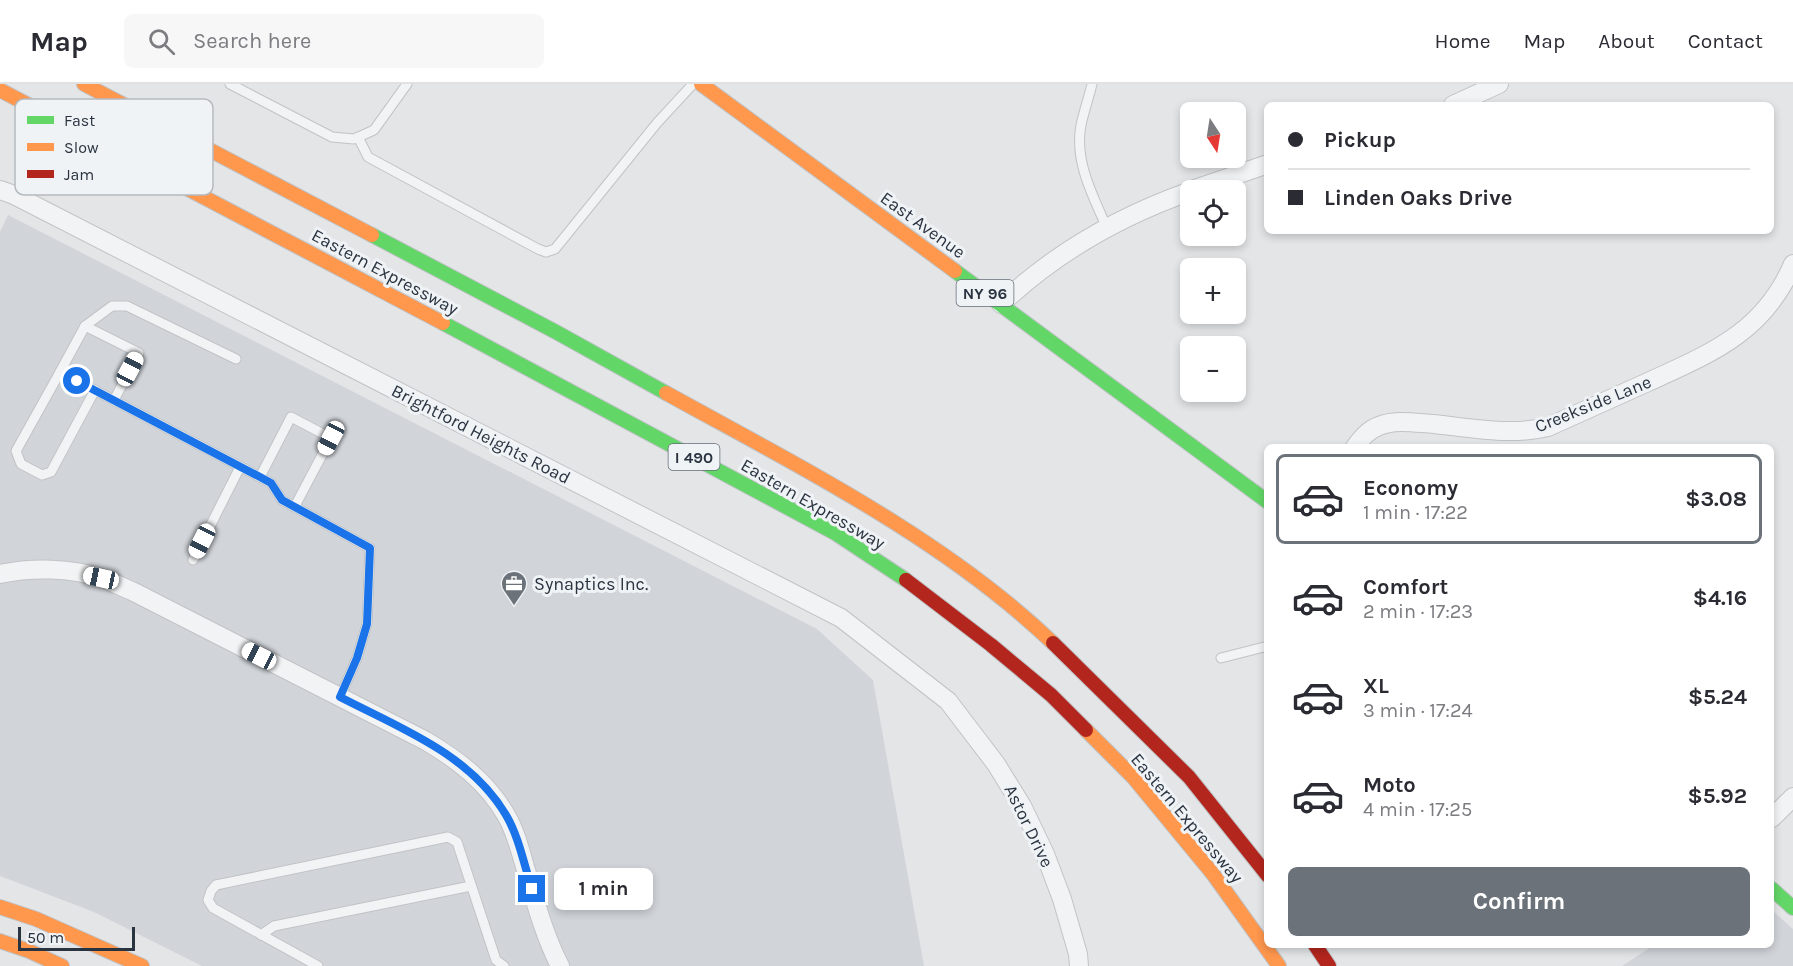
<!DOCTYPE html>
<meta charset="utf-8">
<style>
:root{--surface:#fff;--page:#f7f7f7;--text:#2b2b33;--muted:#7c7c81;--line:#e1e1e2;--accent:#6b727a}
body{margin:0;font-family:Karla,sans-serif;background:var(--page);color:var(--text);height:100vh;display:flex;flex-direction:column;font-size:22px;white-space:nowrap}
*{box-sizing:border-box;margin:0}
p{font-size:20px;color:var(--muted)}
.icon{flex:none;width:33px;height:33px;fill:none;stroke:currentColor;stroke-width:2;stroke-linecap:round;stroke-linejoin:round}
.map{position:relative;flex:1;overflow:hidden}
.panel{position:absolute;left:1264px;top:360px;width:510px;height:504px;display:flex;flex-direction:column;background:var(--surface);border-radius:9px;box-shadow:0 3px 9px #0003}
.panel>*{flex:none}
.banner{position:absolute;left:1264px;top:18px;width:510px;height:132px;border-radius:9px;box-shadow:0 3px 9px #0003;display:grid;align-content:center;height:132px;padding:0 24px;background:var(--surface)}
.needle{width:39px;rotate:168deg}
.tools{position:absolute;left:1180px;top:18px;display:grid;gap:12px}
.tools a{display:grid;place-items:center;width:66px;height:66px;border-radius:9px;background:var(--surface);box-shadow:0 3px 9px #0003;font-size:30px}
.scale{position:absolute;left:18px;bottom:15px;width:117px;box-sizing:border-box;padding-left:6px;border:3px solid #2a3440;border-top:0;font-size:16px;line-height:21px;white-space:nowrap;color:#2a3440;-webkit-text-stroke:4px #f0f3f6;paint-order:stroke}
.end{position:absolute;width:27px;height:27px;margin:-14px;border:8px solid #1a73e8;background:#fff;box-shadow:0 0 0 3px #fff}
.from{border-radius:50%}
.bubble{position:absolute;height:42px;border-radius:9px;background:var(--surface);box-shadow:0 3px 9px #0003;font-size:20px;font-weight:700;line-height:42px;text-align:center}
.car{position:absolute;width:18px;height:36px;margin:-18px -9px;border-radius:8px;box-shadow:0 0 4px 2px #0007;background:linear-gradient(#fff 24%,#345 0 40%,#fff 0 76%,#345 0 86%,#fff 0)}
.banner b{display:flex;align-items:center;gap:21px;height:57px;font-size:22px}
.banner b+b{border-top:2px solid var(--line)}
.banner i{width:15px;height:15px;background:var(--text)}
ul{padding:10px 0 0;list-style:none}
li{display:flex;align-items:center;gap:18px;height:90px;margin:0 12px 9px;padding:0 12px;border:3px solid transparent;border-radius:9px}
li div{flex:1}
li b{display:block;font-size:22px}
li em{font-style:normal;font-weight:700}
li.current{border-color:var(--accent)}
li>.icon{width:54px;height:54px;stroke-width:1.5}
.action{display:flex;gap:12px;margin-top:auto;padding:12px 24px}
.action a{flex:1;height:69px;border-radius:9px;background:var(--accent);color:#fff;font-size:24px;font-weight:700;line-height:69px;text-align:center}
header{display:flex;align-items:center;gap:36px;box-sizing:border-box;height:84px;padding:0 30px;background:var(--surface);border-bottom:2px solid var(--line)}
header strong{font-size:28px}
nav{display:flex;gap:33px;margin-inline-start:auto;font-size:21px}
.search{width:420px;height:54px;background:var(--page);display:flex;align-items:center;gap:15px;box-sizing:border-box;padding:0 21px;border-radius:9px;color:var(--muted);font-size:22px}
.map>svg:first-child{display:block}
.built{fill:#d1d5da}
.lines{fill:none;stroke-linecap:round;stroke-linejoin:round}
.lane-casing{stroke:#c1c3c5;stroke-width:11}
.street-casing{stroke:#c1c3c5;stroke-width:20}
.fast-casing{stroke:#bfc2c5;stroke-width:16}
.slow-casing{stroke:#bfc2c5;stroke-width:16}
.jam-casing{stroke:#bfc2c5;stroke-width:16}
.lane{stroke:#f1f3f4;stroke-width:9}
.street{stroke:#f1f3f4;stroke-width:18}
.fast{stroke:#63d668;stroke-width:14}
.slow{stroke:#ff974d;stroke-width:14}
.jam{stroke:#b3261e;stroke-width:14}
.route{stroke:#1a73e8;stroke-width:8}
.labels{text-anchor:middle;stroke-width:6;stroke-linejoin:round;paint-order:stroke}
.shield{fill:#f0f3f6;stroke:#656d77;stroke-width:1.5}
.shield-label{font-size:16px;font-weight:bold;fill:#2a3440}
.street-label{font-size:18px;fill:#2a3440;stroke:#f0f3f6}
.poi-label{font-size:18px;fill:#2a3440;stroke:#f0f3f6;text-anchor:start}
.key{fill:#f0f3f6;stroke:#b5babf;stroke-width:1.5}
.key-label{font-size:16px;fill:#2a3440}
</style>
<header>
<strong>Map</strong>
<div class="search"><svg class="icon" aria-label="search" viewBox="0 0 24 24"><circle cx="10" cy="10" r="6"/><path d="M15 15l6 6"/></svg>Search here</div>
<nav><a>Home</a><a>Map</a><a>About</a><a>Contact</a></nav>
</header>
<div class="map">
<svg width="1793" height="882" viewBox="0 0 1793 882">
<rect width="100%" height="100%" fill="#e3e5e7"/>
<!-- built -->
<g class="built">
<path d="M8 131 817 545 873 596 924 882H202L94 828 0 792V148Z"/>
<path d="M1772 826 1793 845V882H1622L1654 861H1772Z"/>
</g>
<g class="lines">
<defs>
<g id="lane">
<path d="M230 0 332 53 354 55 374 46 407 0"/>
<path d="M1092 0C1089 13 1084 27 1081 41 1074 77 1093 112 1107 144"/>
<path d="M358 53 368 73 538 165 546 168 555 165 657 39 693 0"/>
<path d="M85 242 139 269 114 316"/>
<path d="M236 275 127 222H112L85 242 60 288 260 393 271 399 282 416 370 464 367 540 357 574 340 613"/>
<path d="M60 288 16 367 21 380 42 391 51 388 95 306"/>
<path d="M260 393 291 333 331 354 295 422"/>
<path d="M193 476 240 383"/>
<path d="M1221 574 1268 562"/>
<path d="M261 851 274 842 471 802"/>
<path d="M318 882 213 824 208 816 211 807 216 801 448 753 457 758 496 876 504 882"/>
</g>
<g id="street">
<path d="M1453 21 1499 0"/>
<path d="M0 106 14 111 841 534 948 617 996 680 1022 722 1045 770 1062 815 1078 870 1079 882"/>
<path d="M1192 106 1268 80"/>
<path d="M1001 220C1055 169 1120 132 1191 107"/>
<path d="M1355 363C1362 354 1368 346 1379 342 1395 335 1416 339 1434 340 1471 344 1511 352 1548 343 1581 328 1615 313 1648 298 1712 269 1764 248 1793 180"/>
<path d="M0 490C32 483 71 484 102 494 112 498 122 503 132 507L426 657C458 676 487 698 506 731 515 746 520 765 525 783 535 816 544 851 560 882"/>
<path d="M1772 734 1793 713"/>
</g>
<g id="fast">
<path d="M372 151 556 248 666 309"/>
<path d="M955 187 1268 418"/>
<path d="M443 239 835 449 906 496"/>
<path d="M1772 805 1793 824"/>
</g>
<g id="slow">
<path d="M84 0 372 151"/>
<path d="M701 0 955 187"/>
<path d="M0 6 443 239"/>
<path d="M666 309C798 382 943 454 1053 559"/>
<path d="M1086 646 1133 693 1213 790 1279 882"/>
<path d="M0 823 36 835 142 882"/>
<path d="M0 857 29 867 62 882"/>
</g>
<g id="jam">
<path d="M906 496 991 561 1051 611 1086 646"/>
<path d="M1053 559 1189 693 1268 792"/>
<path d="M1315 861 1329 882"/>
</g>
</defs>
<!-- lane casing -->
<use href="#lane" class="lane-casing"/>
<!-- street casing -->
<use href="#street" class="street-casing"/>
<!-- fast casing -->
<use href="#fast" class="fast-casing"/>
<!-- slow casing -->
<use href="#slow" class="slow-casing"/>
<!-- jam casing -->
<use href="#jam" class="jam-casing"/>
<!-- lane -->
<use href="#lane" class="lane"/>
<!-- street -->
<use href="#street" class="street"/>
<!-- fast -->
<use href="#fast" class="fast"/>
<!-- slow -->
<use href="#slow" class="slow"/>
<!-- jam -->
<use href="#jam" class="jam"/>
</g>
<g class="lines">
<!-- route -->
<path class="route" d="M77 297 260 393 271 399 282 416 370 464 367 540 357 574 340 613C400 644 470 670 506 731 519 753 524 781 532 805"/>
</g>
<!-- icons -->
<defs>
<symbol id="office-pin" viewBox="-11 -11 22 30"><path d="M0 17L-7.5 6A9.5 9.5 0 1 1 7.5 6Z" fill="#6b727a" stroke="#f0f3f6"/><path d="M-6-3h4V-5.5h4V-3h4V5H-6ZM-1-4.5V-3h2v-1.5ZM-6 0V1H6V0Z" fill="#fff"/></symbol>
</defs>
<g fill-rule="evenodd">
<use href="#office-pin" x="499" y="485" width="30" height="40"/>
</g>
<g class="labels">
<!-- shield labels -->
<g class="shield">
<rect x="956.5" y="196" width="57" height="26" rx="4.5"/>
<rect x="668.5" y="360" width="51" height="26" rx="4.5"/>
</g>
<g class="shield-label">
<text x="985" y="215">NY 96</text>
<text x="694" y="379">I 490</text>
</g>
<!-- street labels -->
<g class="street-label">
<text transform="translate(923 141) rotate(36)" y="6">East Avenue</text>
<text transform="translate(385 188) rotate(28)" y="6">Eastern Expressway</text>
<text transform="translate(1593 320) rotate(-22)" y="6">Creekside Lane</text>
<text transform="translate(481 350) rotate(27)" y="6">Brightford Heights Road</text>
<text transform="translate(813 420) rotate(30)" y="6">Eastern Expressway</text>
<text transform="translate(1187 734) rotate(50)" y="6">Eastern Expressway</text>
<text transform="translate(1029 742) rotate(64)" y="6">Astor Drive</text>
</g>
<!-- poi labels -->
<g class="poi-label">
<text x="534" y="506">Synaptics Inc.</text>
</g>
</g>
<!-- legend -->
<rect x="15" y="15" width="198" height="96" rx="9" class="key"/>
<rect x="27" y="32" width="27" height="8" fill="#63d668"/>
<rect x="27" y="59" width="27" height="8" fill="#ff974d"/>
<rect x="27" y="86" width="27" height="8" fill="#b3261e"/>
<g class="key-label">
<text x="64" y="42">Fast</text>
<text x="64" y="69">Slow</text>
<text x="64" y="96">Jam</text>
</g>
</svg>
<div class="tools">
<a><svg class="needle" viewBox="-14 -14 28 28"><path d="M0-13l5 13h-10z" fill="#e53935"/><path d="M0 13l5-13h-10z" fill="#7c7c81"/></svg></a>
<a><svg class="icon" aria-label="locate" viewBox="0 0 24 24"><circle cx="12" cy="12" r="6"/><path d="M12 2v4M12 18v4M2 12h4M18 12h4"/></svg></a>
<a>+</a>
<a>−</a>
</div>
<div class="scale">50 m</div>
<i class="end from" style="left:77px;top:297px"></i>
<i class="end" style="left:532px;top:805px"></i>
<div class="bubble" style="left:554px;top:784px;width:99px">1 min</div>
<i class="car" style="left:130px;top:285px;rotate:28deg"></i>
<i class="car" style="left:331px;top:354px;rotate:208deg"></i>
<i class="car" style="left:202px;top:457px;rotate:207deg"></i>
<i class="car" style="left:101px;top:494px;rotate:282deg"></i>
<i class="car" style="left:259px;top:572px;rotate:297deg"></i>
<div class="banner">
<b><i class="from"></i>Pickup</b>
<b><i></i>Linden Oaks Drive</b>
</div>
<section class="panel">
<ul>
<li class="current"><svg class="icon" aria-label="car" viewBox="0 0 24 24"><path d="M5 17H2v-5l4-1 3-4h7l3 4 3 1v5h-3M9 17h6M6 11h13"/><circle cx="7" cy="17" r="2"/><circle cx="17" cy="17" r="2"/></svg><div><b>Economy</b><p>1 min · 17:22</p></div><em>$3.08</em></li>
<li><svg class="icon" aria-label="car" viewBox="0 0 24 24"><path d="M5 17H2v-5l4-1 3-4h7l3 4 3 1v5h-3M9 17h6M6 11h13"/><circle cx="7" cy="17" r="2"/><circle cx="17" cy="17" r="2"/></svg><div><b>Comfort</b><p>2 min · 17:23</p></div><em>$4.16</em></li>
<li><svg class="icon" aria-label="car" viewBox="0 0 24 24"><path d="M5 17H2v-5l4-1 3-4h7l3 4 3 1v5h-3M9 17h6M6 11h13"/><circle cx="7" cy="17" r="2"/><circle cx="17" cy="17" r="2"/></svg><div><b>XL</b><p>3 min · 17:24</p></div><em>$5.24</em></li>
<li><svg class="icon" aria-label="car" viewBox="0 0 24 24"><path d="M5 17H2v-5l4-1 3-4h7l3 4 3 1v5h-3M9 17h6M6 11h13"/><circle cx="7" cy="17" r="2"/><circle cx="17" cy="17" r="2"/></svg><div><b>Moto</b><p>4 min · 17:25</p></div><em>$5.92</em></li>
</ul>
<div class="action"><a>Confirm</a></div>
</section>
</div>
